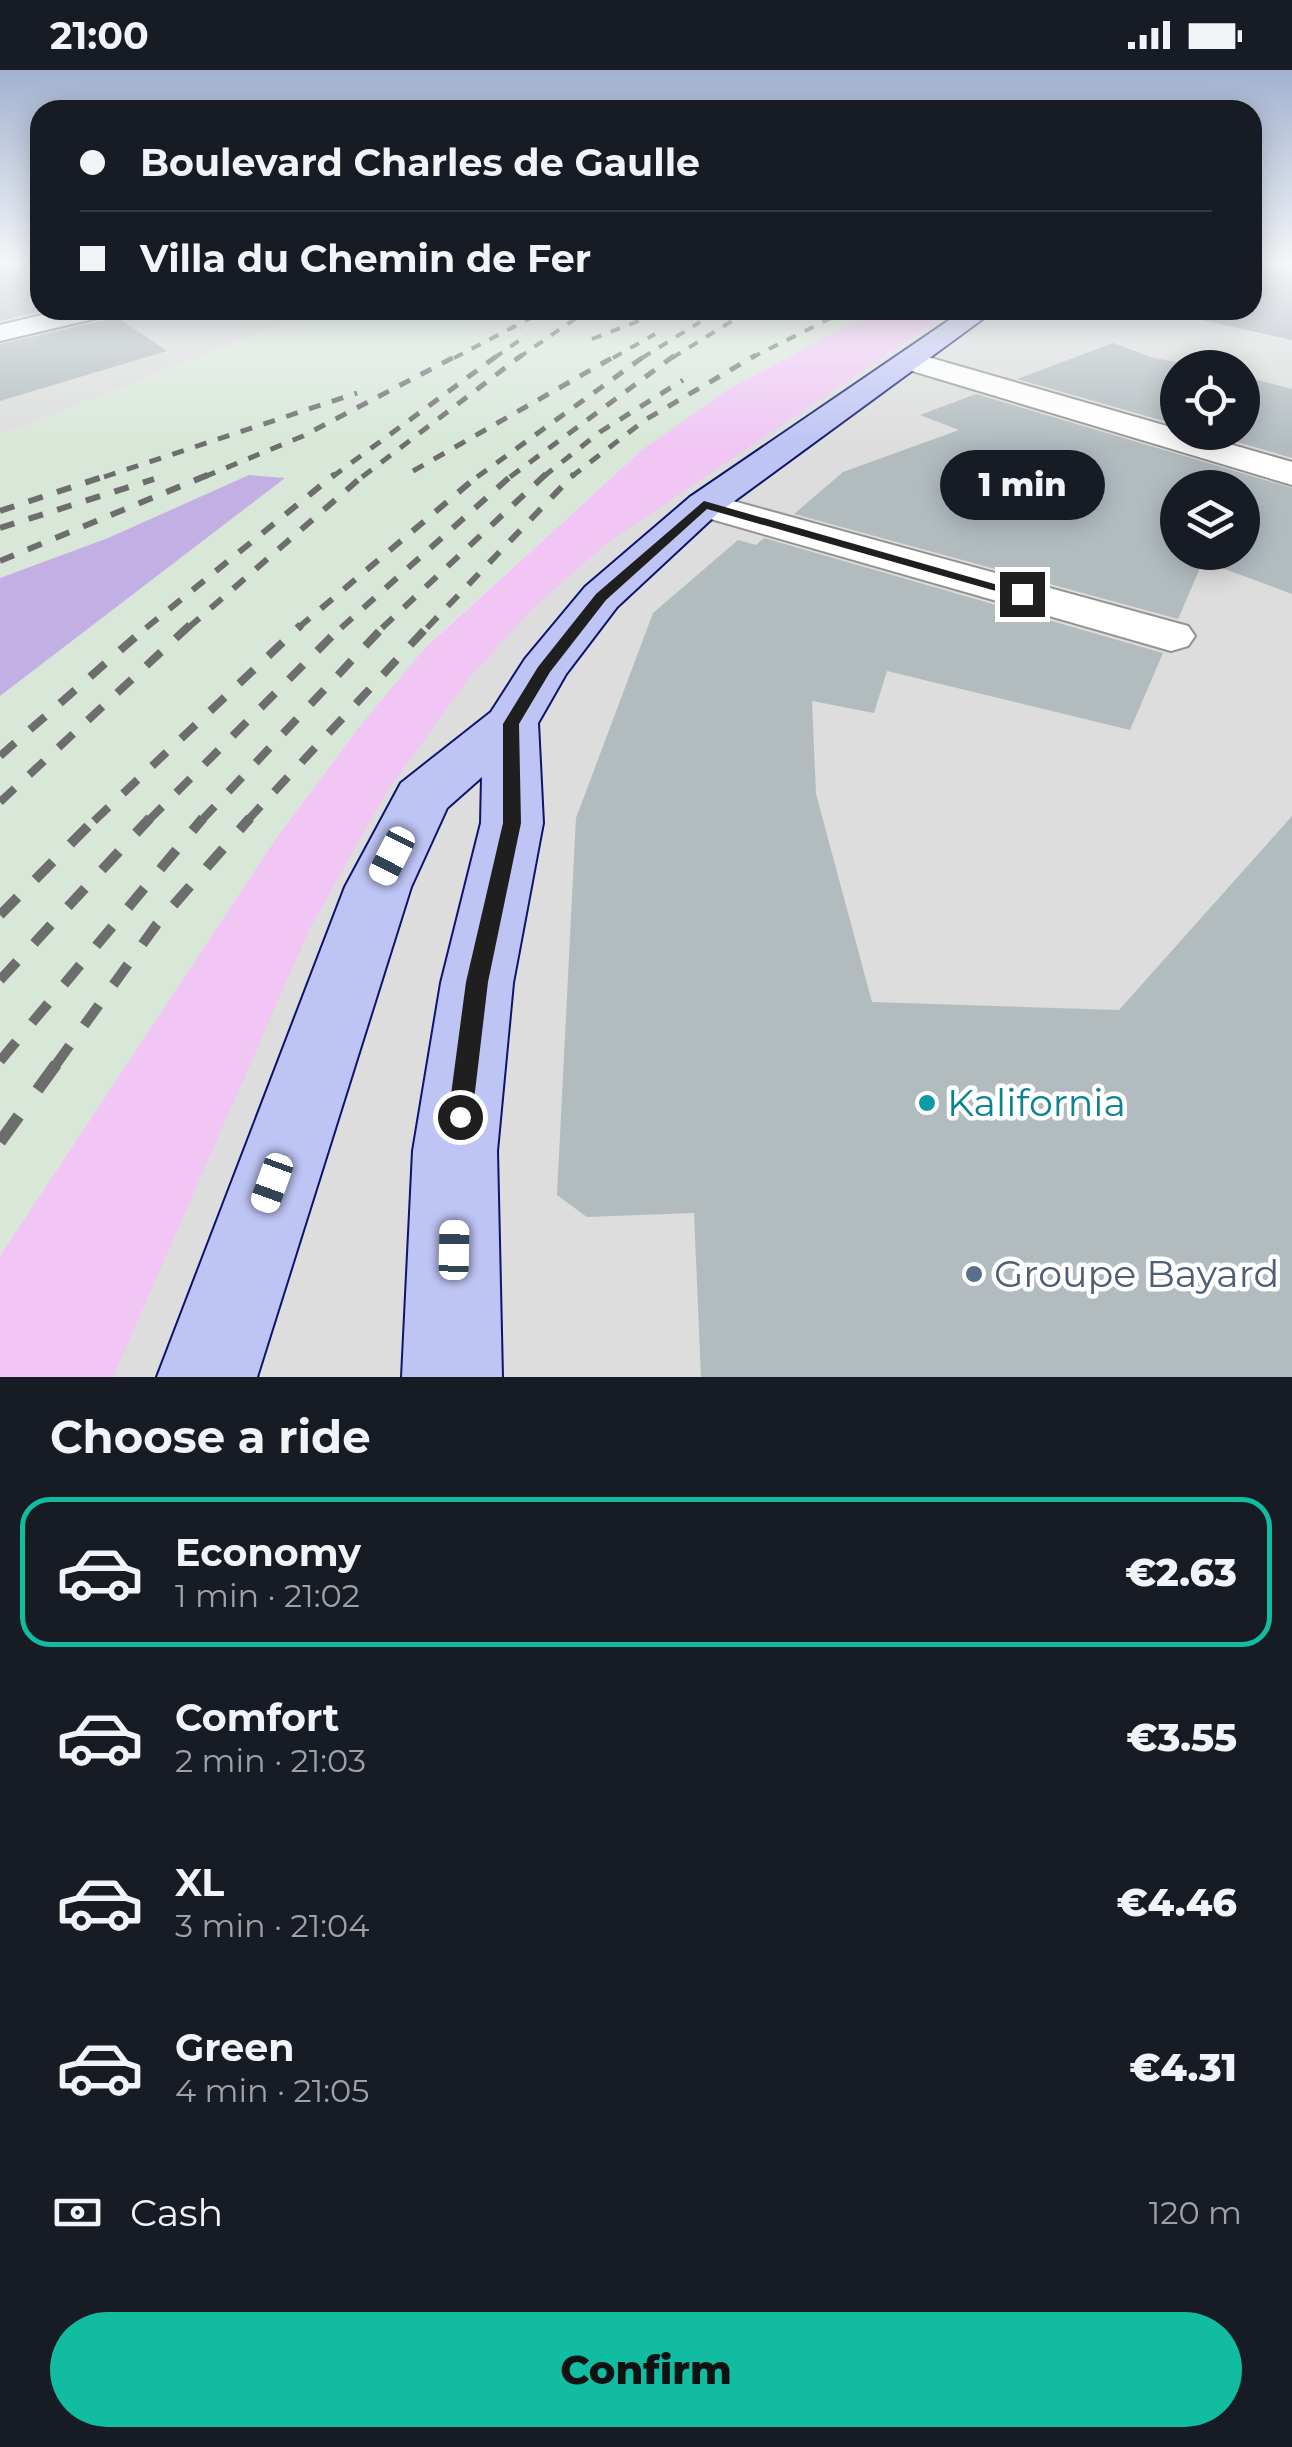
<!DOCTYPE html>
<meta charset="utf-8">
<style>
:root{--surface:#171b24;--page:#20242c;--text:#f1f3f6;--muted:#9ea1a6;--line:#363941;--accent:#11bca0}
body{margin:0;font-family:Montserrat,sans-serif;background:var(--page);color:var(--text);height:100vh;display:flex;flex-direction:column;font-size:38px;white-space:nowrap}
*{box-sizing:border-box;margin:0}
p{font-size:32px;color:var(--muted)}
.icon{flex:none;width:55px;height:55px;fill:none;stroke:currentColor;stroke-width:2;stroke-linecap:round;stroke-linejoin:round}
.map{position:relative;height:1307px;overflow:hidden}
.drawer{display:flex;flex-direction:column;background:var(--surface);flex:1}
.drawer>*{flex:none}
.hud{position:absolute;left:30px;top:30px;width:1232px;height:220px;border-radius:30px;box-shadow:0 5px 25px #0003;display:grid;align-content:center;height:220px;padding:0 50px;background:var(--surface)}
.fabs{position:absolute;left:1160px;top:280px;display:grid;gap:20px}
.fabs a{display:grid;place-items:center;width:100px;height:100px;border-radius:50%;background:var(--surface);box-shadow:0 5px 25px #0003;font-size:50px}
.end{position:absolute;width:45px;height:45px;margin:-22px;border:12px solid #1f1f1f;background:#fff;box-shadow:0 0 0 5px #fff}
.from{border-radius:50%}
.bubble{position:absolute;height:70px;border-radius:35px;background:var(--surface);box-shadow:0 5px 25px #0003;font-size:32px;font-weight:800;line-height:70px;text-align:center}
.car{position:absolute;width:30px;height:60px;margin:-30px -15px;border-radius:12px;box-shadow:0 0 8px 2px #0007;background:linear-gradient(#fff 24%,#345 0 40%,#fff 0 76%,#345 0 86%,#fff 0)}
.hud b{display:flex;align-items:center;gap:35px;height:95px;font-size:38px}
.hud b+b{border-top:2px solid var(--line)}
.hud i{width:25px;height:25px;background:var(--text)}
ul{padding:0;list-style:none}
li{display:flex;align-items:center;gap:30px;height:150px;margin:0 20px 15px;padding:0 30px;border:5px solid transparent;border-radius:30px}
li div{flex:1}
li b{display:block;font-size:38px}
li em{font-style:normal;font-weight:800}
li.on{border-color:var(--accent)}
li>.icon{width:90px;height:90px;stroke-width:1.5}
h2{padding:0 50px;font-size:45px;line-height:120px}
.pay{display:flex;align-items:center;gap:25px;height:110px;padding:0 50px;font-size:38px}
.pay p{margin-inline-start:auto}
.cta{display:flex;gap:20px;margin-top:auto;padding:20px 50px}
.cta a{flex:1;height:115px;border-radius:60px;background:var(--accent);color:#111;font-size:40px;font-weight:800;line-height:115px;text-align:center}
.status{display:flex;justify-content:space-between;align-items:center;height:70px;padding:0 50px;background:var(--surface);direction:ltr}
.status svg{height:28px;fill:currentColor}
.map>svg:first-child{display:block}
.residential{fill:#dcdddc;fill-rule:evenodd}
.industrial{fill:#d8e7d8}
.construction{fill:#b2b4c2}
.grass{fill:#c2b0e4}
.park{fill:#f1c6f5}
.building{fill:#b2bcbf;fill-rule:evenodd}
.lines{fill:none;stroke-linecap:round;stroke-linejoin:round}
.street-casing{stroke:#939393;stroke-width:4}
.secondary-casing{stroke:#0e146d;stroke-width:4}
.street{fill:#fff;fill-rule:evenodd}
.secondary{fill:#bec4f4;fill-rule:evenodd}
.rail-far5{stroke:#6d6d6d;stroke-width:4;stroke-dasharray:10 10;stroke-linecap:butt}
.rail-far4{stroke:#6d6d6d;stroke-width:5;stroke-dasharray:12 12;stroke-linecap:butt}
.rail-far3{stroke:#6d6d6d;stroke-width:6;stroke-dasharray:15 15;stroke-linecap:butt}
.rail-far2{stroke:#6d6d6d;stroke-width:8;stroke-dasharray:20 20;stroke-linecap:butt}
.rail-far1{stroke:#6d6d6d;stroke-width:10;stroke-dasharray:25 25;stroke-linecap:butt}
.rail{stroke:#6d6d6d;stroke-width:12;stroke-dasharray:32 32;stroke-linecap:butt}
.route{fill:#1f1f1f}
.culture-dot{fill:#0f9aa8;stroke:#fff;stroke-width:4}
.service-dot{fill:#5c6f8a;stroke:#fff;stroke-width:4}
.labels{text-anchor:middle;stroke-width:9;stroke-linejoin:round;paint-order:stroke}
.near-culture-label{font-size:38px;fill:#0d838f;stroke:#fff;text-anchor:start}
.near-service-label{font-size:38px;fill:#4e5e75;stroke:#fff;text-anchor:start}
</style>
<div class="status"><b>21:00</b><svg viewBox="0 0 49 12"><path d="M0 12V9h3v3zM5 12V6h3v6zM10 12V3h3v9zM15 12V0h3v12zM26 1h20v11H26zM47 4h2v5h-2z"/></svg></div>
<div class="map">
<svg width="1292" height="1307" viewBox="0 0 1292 1307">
<rect width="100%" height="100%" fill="#e6eaef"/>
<!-- residential -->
<g class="residential">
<path d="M0 193H40V240H319L0 365Z"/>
<path d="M1253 193H1292V1307H0V1186L359 657 427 575 480 530 876 240H1252ZM1178 298H1242V362H1178ZM1178 418H1242V482H1178Z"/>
</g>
<!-- industrial -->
<path class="industrial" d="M319 240H876L727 320 642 380 427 575 359 657 275 770 0 1186V626L283 409 249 405 108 468 0 508V365Z"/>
<!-- construction -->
<path class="construction" d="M1253 198 1292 202V270L1156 240H1252Z"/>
<!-- grass -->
<path class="grass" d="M249 405 285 408 0 626V508L108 468Z"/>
<!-- park -->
<path class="park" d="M876 240H952L607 473 534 537 470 607 386 723 310 858 113 1307H0V1186L275 770 359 657 426 577 642 380 727 320Z"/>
<!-- building -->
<g class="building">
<path d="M0 193H33L40 198V240H47L0 251Z"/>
<path d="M112 244 167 281 0 331V274L107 250Z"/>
<path d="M1113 273 1154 288 1208 298H1178V355L1017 309Z"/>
<path d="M1242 306 1292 319V388L1203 362H1242Z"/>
<path d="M976 324 1292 418V524L1203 491 1178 549 794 444 843 402 959 360 920 345ZM1178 418H1242V482H1178Z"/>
<path d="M764 468 1163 583 1130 660 887 601 874 643 812 631 816 724 872 932 1119 940 1292 746V1307H701L694 1143 587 1147 557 1125 576 748 653 543 738 470 756 475Z"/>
</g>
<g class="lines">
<defs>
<g id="street">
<path d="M63 240H110L106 246 0 271V255Z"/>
<path d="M910 282 1292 392V415L899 297 895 291 899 285Z"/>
<path d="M704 423 1188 556 1195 566 1188 576 1171 581 690 443 684 435 690 427Z"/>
</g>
<path id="secondary" d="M964 240H995L718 443 617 537 566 604 538 653 543 753 513 913 497 1081 502 1307H402L413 1081 441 913 481 753 482 707 447 738 411 817 257 1307H157L345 817 401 713 491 642 525 589 585 517 690 427Z"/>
</defs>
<!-- street casing -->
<use href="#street" class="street-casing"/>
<!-- secondary casing -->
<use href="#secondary" class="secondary-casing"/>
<!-- street -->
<use href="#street" class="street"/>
<!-- secondary -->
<use href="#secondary" class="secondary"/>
<!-- rail-far5 -->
<g class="rail-far5">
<path d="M592 269 667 240"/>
<path d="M454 288 546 240"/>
<path d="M494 288 527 265"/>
<path d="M518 288 588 240"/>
<path d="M613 288 655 264"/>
<path d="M642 288 700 252"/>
<path d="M672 288 750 240"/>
<path d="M751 288 847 240"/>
</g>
<!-- rail-far4 -->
<g class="rail-far4">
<path d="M413 401 617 285"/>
<path d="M104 407 357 323"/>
<path d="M204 407 303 366 458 285"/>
<path d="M332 407 498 285"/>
<path d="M362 407 522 285"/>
<path d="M477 407 646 285"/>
<path d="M510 407 675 285"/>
<path d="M543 407 600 362 683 310"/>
<path d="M571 407 645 350 756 285"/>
</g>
<!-- rail-far3 -->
<g class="rail-far3">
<path d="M0 441 111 404"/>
<path d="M0 458 154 409"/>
<path d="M0 491 210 404"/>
<path d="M146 558 335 404"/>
<path d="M188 558 365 404"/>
<path d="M298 558 480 404"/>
<path d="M341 558 513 404"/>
<path d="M382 558 546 404"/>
<path d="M427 558 574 404"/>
</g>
<!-- rail-far2 -->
<g class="rail-far2">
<path d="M0 686 149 555"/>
<path d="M0 732 190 555"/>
<path d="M94 751 301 555"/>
<path d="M148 751 343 555"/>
<path d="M201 751 385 555"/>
<path d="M247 751 429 555"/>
</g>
<!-- rail-far1 -->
<g class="rail-far1">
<path d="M0 845 96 748"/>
<path d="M0 910 150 748"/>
<path d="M0 991 203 748"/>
<path d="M55 996 157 854 250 748"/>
</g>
<!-- rail -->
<path class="rail" d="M0 1072 57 993"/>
</g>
<!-- sky -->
<linearGradient id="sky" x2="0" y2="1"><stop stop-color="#a1b1cf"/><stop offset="0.51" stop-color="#f4f6f8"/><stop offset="1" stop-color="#f4f6f8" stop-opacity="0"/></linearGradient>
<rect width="1292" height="376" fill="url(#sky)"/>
<!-- route -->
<path class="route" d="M704 431 1029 524 1017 527 707 439 606 530 550 602 519 654 521 753 488 912 472 1047 460 1058 451 1055 448 1047 466 912 503 753V654L538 597 596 524Z"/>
<!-- markers -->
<circle class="culture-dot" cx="927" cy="1033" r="10"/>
<circle class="service-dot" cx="974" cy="1204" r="10"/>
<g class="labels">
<!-- near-culture labels -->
<g class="near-culture-label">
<text x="947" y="1046">Kalifornia</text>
</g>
<!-- near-service labels -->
<g class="near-service-label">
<text x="994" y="1217">Groupe Bayard</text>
</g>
</g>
</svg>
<div class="fabs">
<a><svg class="icon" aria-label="locate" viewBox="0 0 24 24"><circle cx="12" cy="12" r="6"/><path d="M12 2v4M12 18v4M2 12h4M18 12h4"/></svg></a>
<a><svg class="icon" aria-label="layers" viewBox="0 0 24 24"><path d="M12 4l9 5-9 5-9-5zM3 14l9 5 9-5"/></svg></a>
</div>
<i class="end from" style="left:460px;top:1047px"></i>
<i class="end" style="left:1022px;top:524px"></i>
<div class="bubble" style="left:940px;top:380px;width:165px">1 min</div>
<i class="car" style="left:392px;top:786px;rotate:207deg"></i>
<i class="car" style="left:272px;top:1113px;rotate:200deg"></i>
<i class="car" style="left:454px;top:1180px;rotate:1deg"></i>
<div class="hud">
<b><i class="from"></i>Boulevard Charles de Gaulle</b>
<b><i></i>Villa du Chemin de Fer</b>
</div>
</div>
<section class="drawer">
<h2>Choose a ride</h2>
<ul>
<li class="on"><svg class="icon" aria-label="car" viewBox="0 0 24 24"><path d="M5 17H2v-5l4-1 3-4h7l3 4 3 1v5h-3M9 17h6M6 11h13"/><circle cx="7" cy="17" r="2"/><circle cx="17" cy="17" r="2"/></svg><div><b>Economy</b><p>1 min · 21:02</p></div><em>€2.63</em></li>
<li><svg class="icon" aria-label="car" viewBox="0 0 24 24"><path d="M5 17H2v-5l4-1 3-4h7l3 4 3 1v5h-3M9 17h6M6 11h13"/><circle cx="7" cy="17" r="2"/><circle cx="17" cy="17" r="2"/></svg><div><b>Comfort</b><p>2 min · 21:03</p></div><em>€3.55</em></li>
<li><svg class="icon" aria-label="car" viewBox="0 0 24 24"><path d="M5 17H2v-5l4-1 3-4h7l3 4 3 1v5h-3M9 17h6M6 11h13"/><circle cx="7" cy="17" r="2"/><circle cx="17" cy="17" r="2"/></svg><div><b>XL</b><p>3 min · 21:04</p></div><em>€4.46</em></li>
<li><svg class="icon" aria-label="car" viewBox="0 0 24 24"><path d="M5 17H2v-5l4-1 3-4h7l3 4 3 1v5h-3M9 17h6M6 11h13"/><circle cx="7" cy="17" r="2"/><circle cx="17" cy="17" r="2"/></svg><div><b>Green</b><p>4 min · 21:05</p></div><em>€4.31</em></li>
</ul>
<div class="pay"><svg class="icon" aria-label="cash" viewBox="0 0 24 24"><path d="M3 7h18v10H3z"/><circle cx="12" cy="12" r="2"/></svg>Cash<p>120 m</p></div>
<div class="cta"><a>Confirm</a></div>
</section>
